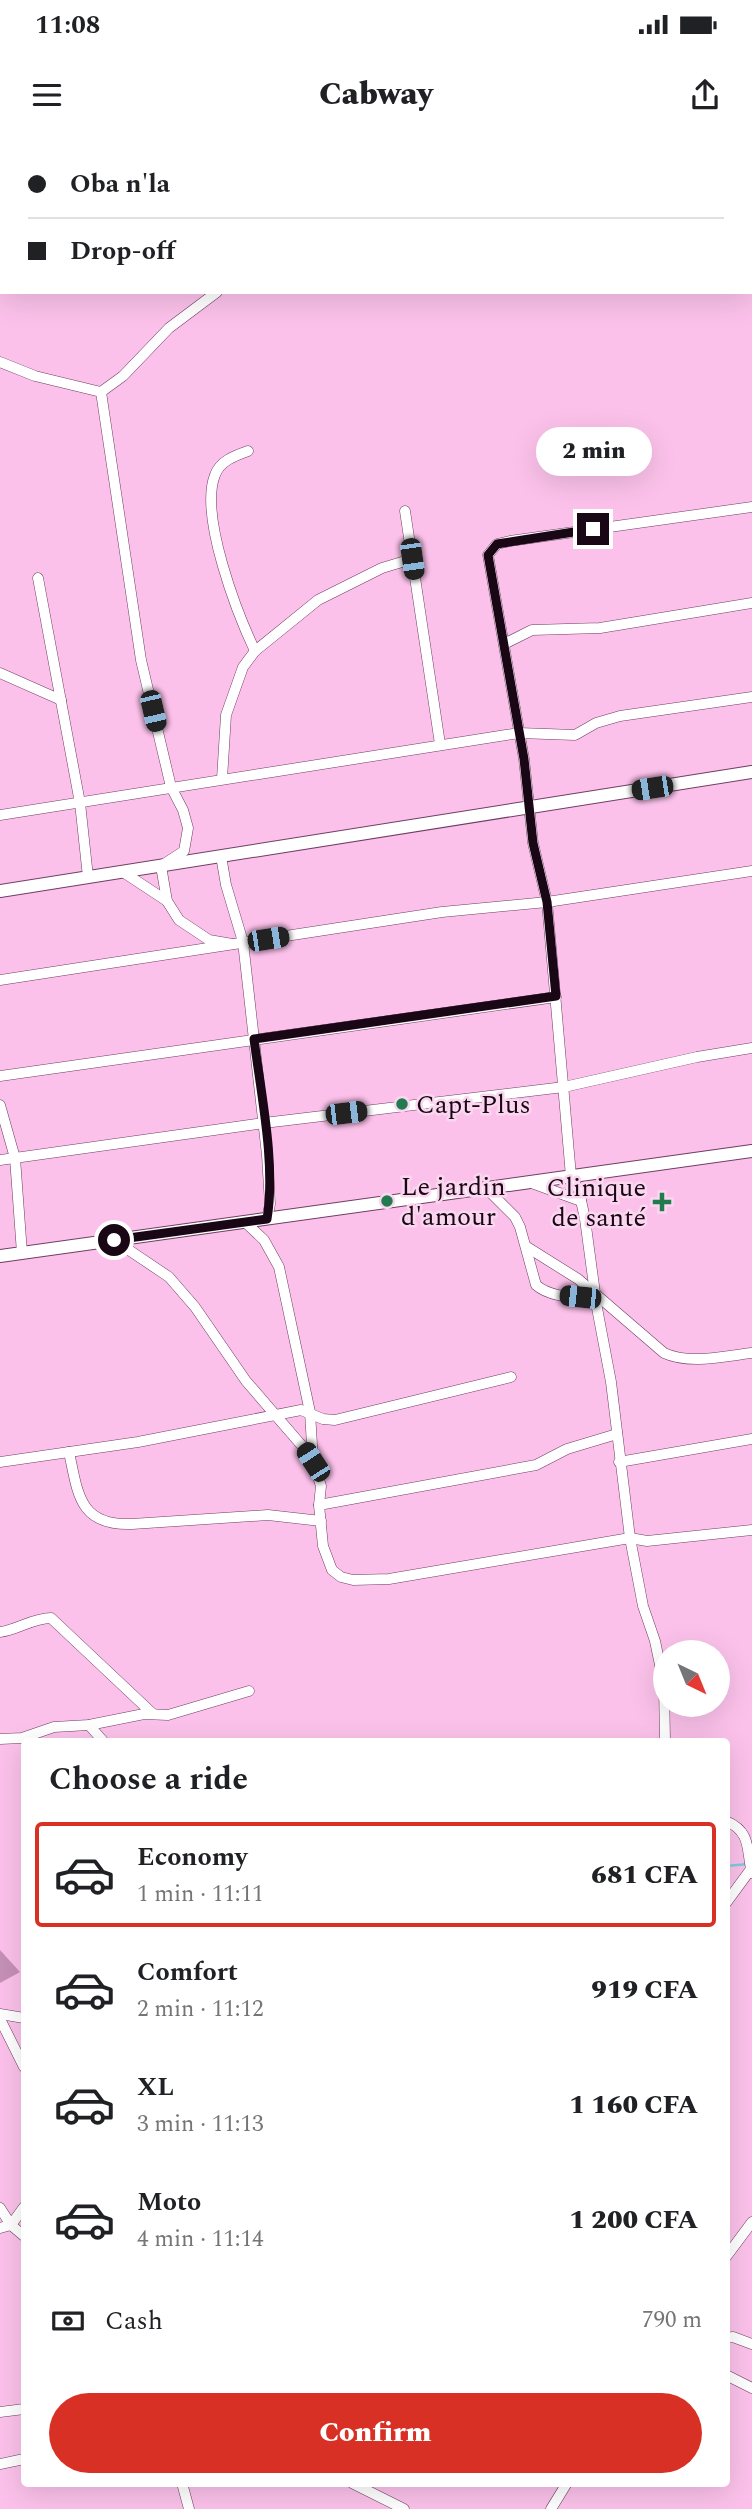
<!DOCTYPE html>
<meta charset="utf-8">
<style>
:root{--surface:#fff;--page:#f2f2f2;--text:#202124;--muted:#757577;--line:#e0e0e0;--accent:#d93025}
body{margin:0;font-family:Spectral,serif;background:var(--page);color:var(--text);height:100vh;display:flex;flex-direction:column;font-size:26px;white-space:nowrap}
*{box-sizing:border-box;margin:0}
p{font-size:23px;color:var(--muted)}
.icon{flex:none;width:38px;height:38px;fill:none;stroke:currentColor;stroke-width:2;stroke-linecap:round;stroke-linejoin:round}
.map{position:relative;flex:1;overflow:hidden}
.sheet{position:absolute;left:21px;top:1598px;width:709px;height:749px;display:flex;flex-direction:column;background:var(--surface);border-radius:7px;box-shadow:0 7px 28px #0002}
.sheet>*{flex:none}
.hud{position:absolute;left:0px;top:0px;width:752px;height:154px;box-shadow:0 7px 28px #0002;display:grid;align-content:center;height:154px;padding:0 28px;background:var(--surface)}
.needle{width:46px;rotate:137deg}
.controls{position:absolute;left:653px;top:1500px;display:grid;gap:14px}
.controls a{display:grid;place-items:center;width:77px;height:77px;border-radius:50%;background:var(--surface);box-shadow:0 7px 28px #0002;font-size:35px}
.end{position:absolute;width:32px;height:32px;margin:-16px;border:9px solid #1a0715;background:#fff;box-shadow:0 0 0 4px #fff}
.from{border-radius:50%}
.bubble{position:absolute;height:49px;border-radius:24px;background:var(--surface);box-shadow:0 7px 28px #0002;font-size:23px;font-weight:800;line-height:49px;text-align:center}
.car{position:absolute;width:21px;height:42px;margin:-21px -10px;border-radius:9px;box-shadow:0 0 5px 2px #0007;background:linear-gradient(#222 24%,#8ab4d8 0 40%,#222 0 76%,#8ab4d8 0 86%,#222 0)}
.hud b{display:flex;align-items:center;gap:24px;height:66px;font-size:26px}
.hud b+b{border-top:2px solid var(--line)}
.hud i{width:18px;height:18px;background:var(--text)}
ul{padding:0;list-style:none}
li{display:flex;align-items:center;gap:21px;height:105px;margin:0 14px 10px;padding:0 14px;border:4px solid transparent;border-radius:7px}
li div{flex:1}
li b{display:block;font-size:26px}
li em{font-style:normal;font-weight:800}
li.current{border-color:var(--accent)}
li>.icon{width:63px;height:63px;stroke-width:1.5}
h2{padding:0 28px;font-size:32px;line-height:84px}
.pay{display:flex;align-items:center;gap:18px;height:77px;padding:0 28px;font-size:26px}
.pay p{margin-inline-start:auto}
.cta{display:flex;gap:14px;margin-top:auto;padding:14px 28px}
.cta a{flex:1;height:80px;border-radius:42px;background:var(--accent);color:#fff;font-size:28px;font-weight:800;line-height:80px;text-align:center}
.status{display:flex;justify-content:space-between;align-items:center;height:49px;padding:0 35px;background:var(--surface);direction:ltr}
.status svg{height:19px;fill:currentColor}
header{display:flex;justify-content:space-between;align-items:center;height:91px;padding:0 28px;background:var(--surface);font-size:32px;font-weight:800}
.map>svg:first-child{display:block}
.green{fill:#c591b6}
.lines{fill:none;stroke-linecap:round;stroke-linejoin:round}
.stream{stroke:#7ec9de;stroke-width:2.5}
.minor-casing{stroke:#6e3e61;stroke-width:11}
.tertiary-casing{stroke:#6e3e61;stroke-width:14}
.minor{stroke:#fff;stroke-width:10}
.tertiary{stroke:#fff;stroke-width:12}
.route{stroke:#1a0715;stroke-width:9}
.poi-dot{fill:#227a4f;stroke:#fad7ef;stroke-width:2.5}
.labels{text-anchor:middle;stroke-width:5;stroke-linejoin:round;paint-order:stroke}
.poi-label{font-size:26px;fill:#1a0715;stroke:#fad7ef;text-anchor:start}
</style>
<div class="status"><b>11:08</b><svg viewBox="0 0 49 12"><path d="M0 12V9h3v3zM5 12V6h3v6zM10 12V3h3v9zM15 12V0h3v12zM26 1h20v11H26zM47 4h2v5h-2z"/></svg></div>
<header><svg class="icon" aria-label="menu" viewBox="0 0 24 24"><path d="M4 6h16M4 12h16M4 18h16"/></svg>Cabway<svg class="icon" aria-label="share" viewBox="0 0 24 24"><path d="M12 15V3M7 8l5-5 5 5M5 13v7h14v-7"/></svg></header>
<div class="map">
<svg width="752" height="2369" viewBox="0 0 752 2369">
<rect width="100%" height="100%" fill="#fbc1ea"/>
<!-- green -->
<path class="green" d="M0 1810 20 1832 0 1843Z"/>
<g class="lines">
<!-- stream -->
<path class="stream" d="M726 1726 749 1724"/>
<defs>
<g id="minor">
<path d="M140 0 142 2"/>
<path d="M375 0 376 2"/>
<path d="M485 0 487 2"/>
<path d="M333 2 335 0"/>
<path d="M217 152 169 188 123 236 101 252 141 520 171 647 183 670 188 688 184 711 161 726 167 761 179 780 209 800 232 804"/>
<path d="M0 222 35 236 101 252"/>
<path d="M248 311C234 316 220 321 215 335 199 375 237 473 255 511"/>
<path d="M405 371 440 604"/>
<path d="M38 438 80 663 88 737"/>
<path d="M504 504 532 490 600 488 752 463"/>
<path d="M0 533 61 560"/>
<path d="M222 639 226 575 243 527 255 511 318 460 382 428 412 419"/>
<path d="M0 675 519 593 575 595 596 583 620 576 752 557"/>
<path d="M221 716 226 745 243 802 267 1015 270 1064 267 1079"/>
<path d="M123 732 167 761"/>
<path d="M0 840 442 772 547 762 752 731"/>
<path d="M0 936 556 857"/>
<path d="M0 965 15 1018 22 1113"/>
<path d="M0 1020 264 983 564 947 697 917 752 908"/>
<path d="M529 1042 581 1061"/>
<path d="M486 1048 515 1077 520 1087 536 1145C551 1158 576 1157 596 1159"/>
<path d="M245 1082 264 1100 279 1127 310 1272 313 1322"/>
<path d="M114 1100 169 1137 195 1167 246 1241 303 1307 313 1322 321 1346 319 1365 323 1406 332 1430 341 1437 353 1440 389 1439 630 1398 647 1401 752 1390"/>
<path d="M527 1107 578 1139 664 1213C690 1225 725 1216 752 1213"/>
<path d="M69 1312C78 1354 79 1386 132 1384L268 1375 321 1381"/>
<path d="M0 1322 138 1302 301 1270 323 1279 335 1280 511 1237"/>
<path d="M619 1322 752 1299"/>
<path d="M319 1365 536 1325 567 1309 617 1294"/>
<path d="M0 1492C18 1490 32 1478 51 1478L153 1574"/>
<path d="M89 1585 103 1601"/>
<path d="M0 1599 22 1598 54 1587 89 1585 144 1574 168 1575 249 1551"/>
<path d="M665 1601 664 1544 655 1501 643 1466 630 1398 611 1242 597 1168 585 1079 579 1051 571 1036 547 762 533 703 524 619 488 415 497 404 510 401 752 367"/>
<path d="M726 1681C752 1692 746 1710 752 1733"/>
<path d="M726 1763 751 1729"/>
<path d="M0 1874 24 1878"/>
<path d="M0 1879 24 1927"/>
<path d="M0 2068 11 2085 24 2096"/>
<path d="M0 2088 11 2085 24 2067"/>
<path d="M726 2117 752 2082"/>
<path d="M726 2198 733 2197 752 2204"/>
<path d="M726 2235 752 2248"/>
<path d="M0 2272 24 2269"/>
<path d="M0 2324 24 2319"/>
<path d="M182 2343 189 2369"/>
<path d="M352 2343 404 2369"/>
<path d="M551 2369 567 2343"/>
</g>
<g id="tertiary">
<path d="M0 751 752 632"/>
<path d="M0 1116 752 1011"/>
</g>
</defs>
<!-- minor casing -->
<use href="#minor" class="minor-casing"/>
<!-- tertiary casing -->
<use href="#tertiary" class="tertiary-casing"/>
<!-- minor -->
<use href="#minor" class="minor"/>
<!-- tertiary -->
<use href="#tertiary" class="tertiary"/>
</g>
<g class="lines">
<!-- route -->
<path class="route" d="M114 1100 267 1079C276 1025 261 954 254 899L556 856 547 762 533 703 524 619 488 415 497 404 593 389"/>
</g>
<!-- markers -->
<g class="poi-dot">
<circle cx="402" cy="964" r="7"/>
<circle cx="387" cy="1061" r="7"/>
<path d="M658.5 1051.5h7v7h7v7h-7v7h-7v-7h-7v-7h7z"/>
</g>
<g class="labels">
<!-- poi labels -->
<g class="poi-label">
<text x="416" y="973">Capt-Plus</text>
<text x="401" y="1055">Le jardin<tspan x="401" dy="30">d'amour</tspan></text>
<text x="646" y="1056" text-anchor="end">Clinique<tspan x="646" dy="30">de santé</tspan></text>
</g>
</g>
</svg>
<div class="controls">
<a><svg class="needle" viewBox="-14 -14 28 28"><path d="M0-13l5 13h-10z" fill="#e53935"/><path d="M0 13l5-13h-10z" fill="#757577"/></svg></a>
</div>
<i class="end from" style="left:114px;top:1100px"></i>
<i class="end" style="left:593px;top:389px"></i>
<div class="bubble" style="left:536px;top:287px;width:116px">2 min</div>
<i class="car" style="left:412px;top:419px;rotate:172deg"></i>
<i class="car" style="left:153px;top:571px;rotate:167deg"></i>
<i class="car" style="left:652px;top:648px;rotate:261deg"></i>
<i class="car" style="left:268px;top:799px;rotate:81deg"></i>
<i class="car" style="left:346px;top:973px;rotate:83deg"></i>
<i class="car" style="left:580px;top:1157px;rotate:276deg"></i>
<i class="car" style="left:313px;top:1322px;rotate:327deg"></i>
<div class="hud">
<b><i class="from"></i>Oba n'la</b>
<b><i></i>Drop-off</b>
</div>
<section class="sheet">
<h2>Choose a ride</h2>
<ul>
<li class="current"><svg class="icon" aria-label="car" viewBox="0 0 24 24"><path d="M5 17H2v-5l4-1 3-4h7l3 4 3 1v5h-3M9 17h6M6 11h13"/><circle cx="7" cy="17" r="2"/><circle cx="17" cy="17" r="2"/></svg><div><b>Economy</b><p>1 min · 11:11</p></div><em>681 CFA</em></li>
<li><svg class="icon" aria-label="car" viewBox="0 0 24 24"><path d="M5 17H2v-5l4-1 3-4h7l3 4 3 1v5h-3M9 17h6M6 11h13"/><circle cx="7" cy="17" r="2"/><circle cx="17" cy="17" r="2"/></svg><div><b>Comfort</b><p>2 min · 11:12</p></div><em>919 CFA</em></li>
<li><svg class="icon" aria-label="car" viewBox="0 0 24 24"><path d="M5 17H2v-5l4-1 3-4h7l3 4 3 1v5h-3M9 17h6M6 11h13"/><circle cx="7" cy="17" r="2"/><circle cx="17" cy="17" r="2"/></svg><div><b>XL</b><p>3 min · 11:13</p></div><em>1 160 CFA</em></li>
<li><svg class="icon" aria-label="car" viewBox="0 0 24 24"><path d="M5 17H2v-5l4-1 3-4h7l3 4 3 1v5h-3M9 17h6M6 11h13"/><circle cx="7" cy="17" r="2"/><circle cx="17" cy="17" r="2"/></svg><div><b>Moto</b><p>4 min · 11:14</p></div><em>1 200 CFA</em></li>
</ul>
<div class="pay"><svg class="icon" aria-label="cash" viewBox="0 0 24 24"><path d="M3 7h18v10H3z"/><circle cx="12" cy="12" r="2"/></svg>Cash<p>790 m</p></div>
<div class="cta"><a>Confirm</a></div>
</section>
</div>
